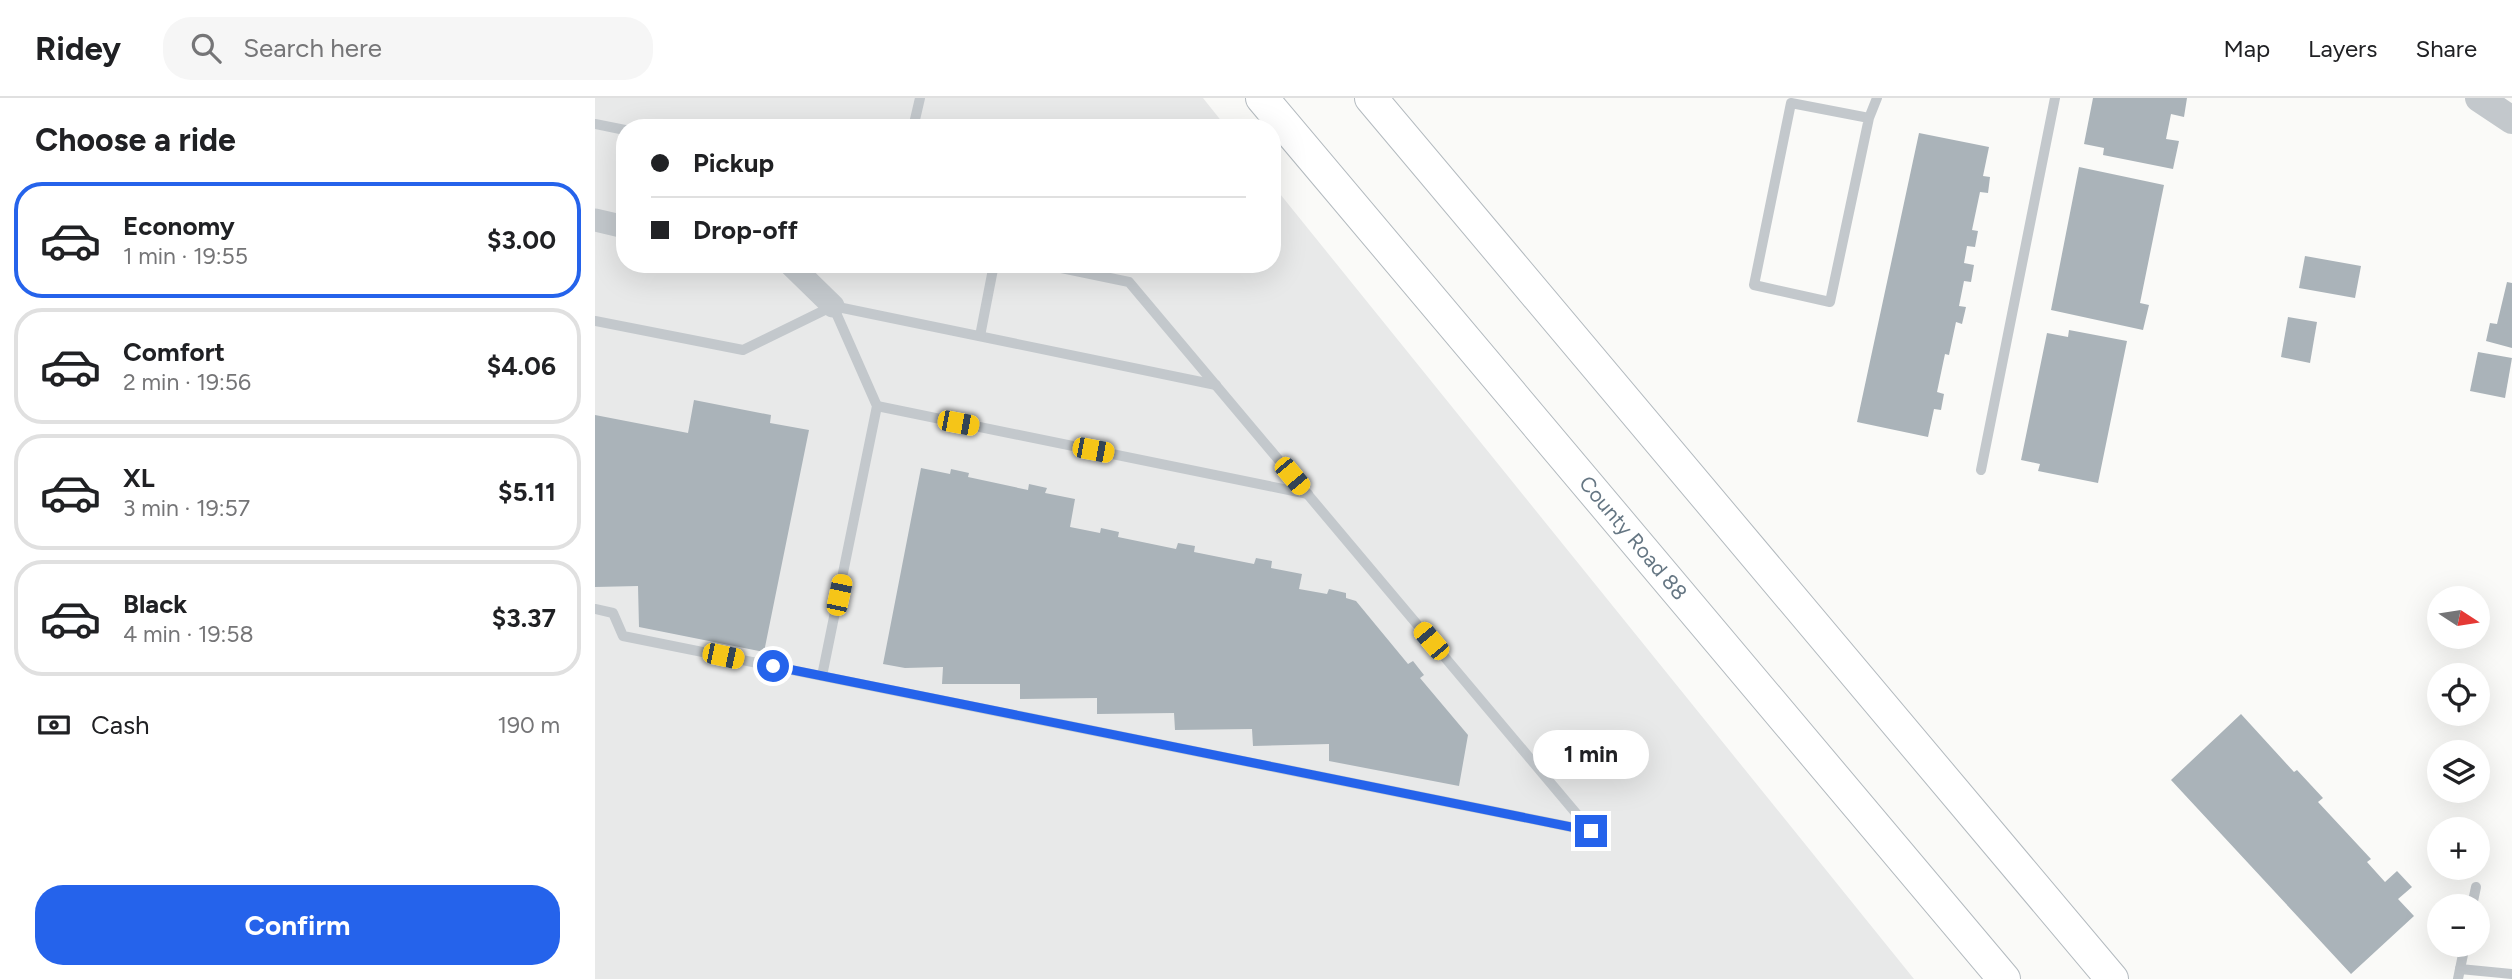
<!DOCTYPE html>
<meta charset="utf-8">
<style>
:root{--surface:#fff;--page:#f6f6f6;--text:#202124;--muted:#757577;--line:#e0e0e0;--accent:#2563eb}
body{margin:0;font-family:Figtree,sans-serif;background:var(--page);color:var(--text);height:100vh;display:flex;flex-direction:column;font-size:26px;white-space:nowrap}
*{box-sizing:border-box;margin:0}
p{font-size:23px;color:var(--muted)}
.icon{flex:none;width:38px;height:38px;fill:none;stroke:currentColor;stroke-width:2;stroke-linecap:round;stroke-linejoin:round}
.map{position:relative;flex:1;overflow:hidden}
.side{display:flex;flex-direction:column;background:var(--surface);width:595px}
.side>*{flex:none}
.top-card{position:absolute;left:21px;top:21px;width:665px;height:154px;border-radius:28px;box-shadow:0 7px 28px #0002;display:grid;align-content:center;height:154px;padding:0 35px;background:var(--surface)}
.needle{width:46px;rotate:102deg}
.buttons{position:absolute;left:1832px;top:488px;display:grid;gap:14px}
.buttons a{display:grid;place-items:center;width:63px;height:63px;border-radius:50%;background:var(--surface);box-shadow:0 7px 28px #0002;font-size:35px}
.end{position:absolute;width:32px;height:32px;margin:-16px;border:9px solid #2563eb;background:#fff;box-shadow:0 0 0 4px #fff}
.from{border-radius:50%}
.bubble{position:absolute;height:49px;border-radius:24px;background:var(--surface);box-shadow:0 7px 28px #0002;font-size:23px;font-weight:700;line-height:49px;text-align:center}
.car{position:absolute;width:21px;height:42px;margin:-21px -10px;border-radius:9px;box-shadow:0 0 5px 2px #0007;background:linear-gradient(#f5c518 24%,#345 0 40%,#f5c518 0 76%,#345 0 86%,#f5c518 0)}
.top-card b{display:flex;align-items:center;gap:24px;height:66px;font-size:26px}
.top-card b+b{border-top:2px solid var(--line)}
.top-card i{width:18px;height:18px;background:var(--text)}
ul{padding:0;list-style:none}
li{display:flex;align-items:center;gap:21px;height:116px;margin:0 14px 10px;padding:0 21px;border:4px solid var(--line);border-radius:28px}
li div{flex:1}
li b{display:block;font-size:26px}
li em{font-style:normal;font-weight:700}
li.current{border-color:var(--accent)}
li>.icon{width:63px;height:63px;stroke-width:1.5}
h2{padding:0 35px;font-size:32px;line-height:84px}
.pay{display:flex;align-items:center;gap:18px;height:77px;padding:0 35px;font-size:26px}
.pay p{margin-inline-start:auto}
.primary-button{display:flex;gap:14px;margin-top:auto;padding:14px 35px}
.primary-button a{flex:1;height:80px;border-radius:28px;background:var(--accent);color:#fff;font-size:28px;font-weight:700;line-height:80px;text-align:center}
header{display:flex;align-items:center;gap:42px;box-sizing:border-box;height:98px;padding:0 35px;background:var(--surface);border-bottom:2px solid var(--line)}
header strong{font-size:33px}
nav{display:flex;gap:38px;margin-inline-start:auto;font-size:24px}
.search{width:490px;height:63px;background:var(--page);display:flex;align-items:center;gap:18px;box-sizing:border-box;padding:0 24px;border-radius:28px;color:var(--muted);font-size:26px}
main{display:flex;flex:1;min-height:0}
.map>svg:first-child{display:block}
.built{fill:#e8e9e9}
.building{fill:#aab3b9}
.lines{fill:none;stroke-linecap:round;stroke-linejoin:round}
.secondary-casing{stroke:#b3babf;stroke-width:34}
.service{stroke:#c3c8cc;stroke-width:10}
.minor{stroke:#c3c8cc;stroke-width:23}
.tertiary{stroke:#c3c8cc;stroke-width:28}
.secondary{stroke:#fff;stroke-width:32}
.route{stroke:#2563eb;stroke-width:9}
.labels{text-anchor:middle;stroke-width:7;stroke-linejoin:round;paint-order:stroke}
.street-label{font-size:21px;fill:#657683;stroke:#fff}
</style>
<header>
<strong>Ridey</strong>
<div class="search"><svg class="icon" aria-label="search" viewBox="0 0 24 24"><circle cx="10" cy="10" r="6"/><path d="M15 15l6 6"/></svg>Search here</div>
<nav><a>Map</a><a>Layers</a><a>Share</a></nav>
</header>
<main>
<section class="side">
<h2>Choose a ride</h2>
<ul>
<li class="current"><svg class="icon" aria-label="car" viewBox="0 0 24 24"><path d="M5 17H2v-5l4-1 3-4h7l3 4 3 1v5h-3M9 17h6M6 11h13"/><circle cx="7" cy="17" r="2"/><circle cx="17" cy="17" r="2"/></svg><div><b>Economy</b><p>1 min · 19:55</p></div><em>$3.00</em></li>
<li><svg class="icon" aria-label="car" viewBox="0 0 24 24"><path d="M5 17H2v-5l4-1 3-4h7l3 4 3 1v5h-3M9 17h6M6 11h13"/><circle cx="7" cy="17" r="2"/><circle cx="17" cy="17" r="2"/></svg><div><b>Comfort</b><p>2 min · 19:56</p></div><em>$4.06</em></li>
<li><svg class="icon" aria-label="car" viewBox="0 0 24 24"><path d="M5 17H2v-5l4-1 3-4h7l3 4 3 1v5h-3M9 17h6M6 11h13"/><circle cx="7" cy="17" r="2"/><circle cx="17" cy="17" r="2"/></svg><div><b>XL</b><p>3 min · 19:57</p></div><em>$5.11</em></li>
<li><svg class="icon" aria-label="car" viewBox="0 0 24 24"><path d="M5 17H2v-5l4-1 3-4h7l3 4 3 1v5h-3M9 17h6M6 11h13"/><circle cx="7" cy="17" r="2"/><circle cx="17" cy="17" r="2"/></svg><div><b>Black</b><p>4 min · 19:58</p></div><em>$3.37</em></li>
</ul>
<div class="pay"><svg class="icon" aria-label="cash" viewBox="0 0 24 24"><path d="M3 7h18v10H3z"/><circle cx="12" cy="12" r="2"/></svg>Cash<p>190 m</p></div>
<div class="primary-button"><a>Confirm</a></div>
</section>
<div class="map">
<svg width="1917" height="881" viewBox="0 0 1917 881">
<rect width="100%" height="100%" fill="#fafaf8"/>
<!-- built -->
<path class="built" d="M0 0H608L632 30H30V166H677V86L1319 881H0Z"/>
<!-- building -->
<g class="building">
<path d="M1498 0H1592L1589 19 1576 16 1571 41 1584 43 1578 71 1508 57 1509 50 1489 46Z"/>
<path d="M1324 35 1394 49 1388 78 1395 79 1393 95 1385 94 1377 132 1383 133 1380 149 1372 148 1369 165 1379 167 1376 184 1369 183 1364 208 1371 209 1367 226 1361 224 1354 257 1350 256 1342 294 1349 296 1346 312 1339 311 1333 339 1262 324Z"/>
<path d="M1484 69 1569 87 1545 205 1554 207 1548 232 1456 212Z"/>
<path d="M1710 158 1766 168 1760 200 1704 190Z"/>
<path d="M1912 184 1917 185V250L1891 243 1895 225 1902 226Z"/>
<path d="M1693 219 1722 224 1715 265 1686 259Z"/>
<path d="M1474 232 1532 243 1503 385 1443 373 1445 366 1426 362 1452 235 1473 239Z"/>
<path d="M1883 254 1917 260 1910 300 1875 293Z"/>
<path d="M99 302 176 317 175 325 214 332 169 554 44 529 43 488 0 489V317L93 335Z"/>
<path d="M326 370 355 376 356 371 374 375 373 379 433 392 434 386 452 390 450 395 480 401 475 429 505 435 506 430 524 434 523 439 581 451 583 445 600 448 599 454 659 466 661 460 677 463 676 470 707 476 704 491 732 496 734 491 751 495V500L761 503 813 566 818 563 829 577 825 580 873 637 864 688 734 663V646L658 648 657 631 580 632 579 615 502 616V600L425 601V586H347L348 569 310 570 288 566Z"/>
<path d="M1646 616 1699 674 1702 672 1728 700 1723 704 1776 761 1772 764 1790 784 1802 773 1817 789 1803 801 1819 818 1756 876 1576 682Z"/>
</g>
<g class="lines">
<defs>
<g id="secondary">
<path d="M667 0 1409 881"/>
<path d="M776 0 1517 881"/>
</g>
</defs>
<!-- secondary casing -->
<use href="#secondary" class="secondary-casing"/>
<!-- service -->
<g class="service">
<path d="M1274 20 1196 5 1159 187 1235 204 1274 20 1282 0"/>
<path d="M0 26 30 32"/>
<path d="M318 30 325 0"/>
<path d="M447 166 534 184 996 733"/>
<path d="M0 223 148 252 238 208 621 287"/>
<path d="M385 238 399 166"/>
<path d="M282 308 713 396"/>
<path d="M1386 372 1460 0"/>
<path d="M0 511 18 515 28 538 996 733"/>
<path d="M227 578 282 308 238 208"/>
<path d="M1877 808 1881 789"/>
<path d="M1865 871 1870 847"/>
<path d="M1863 881 1865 871 1917 876"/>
</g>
<!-- minor -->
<g class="minor">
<path d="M0 122 30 129"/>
<path d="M195 166 238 208"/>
</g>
<!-- tertiary -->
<path class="tertiary" d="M1884 0 1917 22"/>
<!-- secondary -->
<use href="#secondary" class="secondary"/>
</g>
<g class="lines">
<!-- route -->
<path class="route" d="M178 568 996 733"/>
</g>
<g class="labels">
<!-- street labels -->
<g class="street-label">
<text transform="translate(1038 440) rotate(50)" y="7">County Road 88</text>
</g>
</g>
</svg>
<div class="buttons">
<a><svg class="needle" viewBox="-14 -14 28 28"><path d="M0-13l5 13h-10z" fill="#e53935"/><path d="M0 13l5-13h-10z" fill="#757577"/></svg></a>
<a><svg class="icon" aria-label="locate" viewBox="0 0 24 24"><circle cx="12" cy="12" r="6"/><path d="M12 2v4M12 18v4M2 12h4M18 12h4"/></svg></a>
<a><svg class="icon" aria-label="layers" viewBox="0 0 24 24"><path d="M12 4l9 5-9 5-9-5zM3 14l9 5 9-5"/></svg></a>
<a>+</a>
<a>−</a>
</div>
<i class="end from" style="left:178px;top:568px"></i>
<i class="end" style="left:996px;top:733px"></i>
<div class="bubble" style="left:938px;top:632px;width:116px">1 min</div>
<i class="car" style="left:363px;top:325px;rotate:101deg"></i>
<i class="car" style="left:498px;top:352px;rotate:101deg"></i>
<i class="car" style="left:697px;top:378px;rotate:140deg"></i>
<i class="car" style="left:244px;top:497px;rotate:12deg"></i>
<i class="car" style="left:836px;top:543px;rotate:320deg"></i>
<i class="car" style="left:128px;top:558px;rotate:102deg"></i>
<div class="top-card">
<b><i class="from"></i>Pickup</b>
<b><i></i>Drop-off</b>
</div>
</div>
</main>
